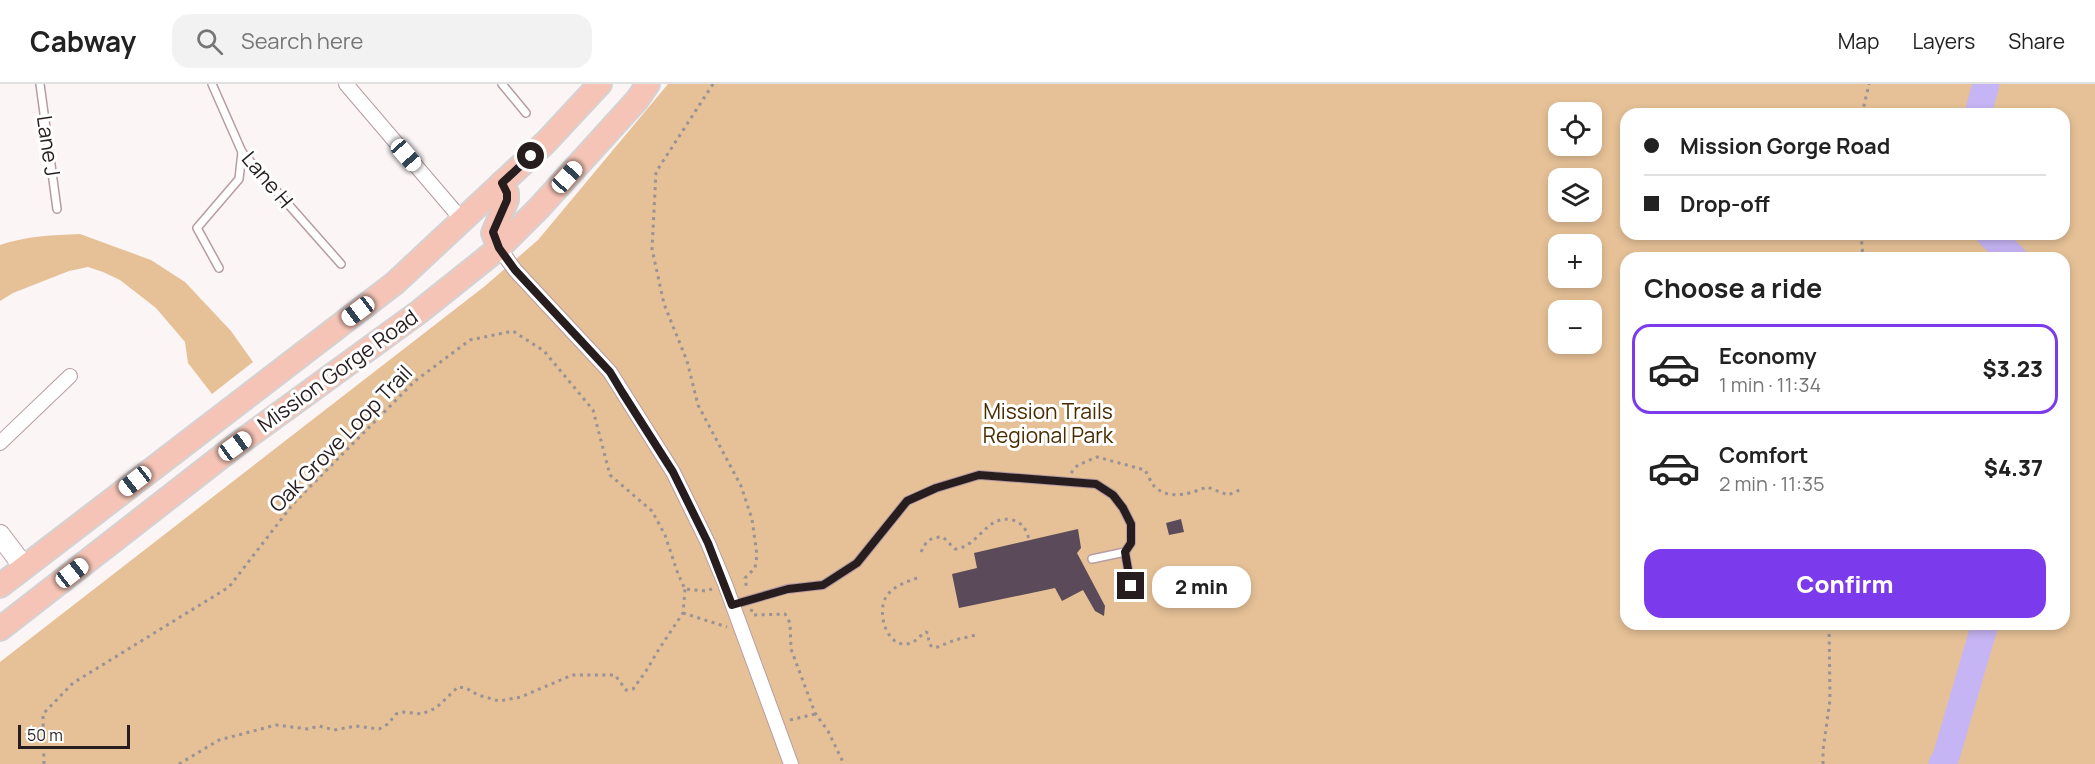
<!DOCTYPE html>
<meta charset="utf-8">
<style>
:root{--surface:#fff;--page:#f2f2f2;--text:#222;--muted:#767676;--line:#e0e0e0;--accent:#7c3aed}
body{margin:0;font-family:Manrope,sans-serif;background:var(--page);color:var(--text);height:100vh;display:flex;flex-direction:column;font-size:22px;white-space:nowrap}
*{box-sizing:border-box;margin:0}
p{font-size:20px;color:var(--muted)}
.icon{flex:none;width:33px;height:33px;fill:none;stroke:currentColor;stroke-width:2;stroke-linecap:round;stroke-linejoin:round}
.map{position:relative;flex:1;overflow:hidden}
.side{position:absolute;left:1620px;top:168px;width:450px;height:378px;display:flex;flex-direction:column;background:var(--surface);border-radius:18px;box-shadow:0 3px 9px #0003}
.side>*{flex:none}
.top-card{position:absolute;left:1620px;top:24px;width:450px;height:132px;border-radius:18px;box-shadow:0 3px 9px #0003;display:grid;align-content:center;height:132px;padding:0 24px;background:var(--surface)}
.controls{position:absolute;left:1548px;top:18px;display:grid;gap:12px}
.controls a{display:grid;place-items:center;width:54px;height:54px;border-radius:12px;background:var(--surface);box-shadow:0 3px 9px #0003;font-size:30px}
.scale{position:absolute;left:18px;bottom:15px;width:112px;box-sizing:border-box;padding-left:6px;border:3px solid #271d1f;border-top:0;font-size:16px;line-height:21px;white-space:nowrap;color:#271d1f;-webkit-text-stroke:4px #fff;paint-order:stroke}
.end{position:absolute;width:27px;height:27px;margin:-14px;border:8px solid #271d1f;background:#fff;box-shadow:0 0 0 3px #fff}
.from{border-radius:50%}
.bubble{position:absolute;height:42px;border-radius:18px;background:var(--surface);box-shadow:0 3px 9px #0003;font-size:20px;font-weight:800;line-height:42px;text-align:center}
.car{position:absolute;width:18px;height:36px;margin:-18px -9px;border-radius:8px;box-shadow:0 0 4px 2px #0007;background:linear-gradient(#fff 24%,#345 0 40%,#fff 0 76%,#345 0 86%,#fff 0)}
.top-card b{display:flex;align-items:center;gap:21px;height:57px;font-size:22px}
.top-card b+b{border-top:2px solid var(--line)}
.top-card i{width:15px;height:15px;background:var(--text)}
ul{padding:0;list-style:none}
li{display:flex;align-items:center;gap:18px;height:90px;margin:0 12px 9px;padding:0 12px;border:3px solid transparent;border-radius:18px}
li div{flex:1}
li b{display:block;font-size:22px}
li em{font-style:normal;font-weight:800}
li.current{border-color:var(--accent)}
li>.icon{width:54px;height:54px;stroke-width:1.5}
h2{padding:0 24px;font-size:27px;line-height:72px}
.button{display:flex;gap:12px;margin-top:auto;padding:12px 24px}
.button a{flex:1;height:69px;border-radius:18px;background:var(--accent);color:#fff;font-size:24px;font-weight:800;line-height:69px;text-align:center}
header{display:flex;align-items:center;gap:36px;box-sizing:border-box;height:84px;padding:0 30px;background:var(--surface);border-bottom:2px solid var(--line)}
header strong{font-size:28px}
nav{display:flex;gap:33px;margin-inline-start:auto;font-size:21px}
.search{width:420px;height:54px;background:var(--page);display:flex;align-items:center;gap:15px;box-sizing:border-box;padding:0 21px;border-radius:18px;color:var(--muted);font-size:22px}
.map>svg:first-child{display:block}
.green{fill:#e6c197;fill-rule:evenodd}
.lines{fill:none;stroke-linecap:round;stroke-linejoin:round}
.river{stroke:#c5b5f4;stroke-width:27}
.building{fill:#5b4a59}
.lane-casing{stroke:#b79ca2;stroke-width:10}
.street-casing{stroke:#b79ca2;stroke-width:16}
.secondary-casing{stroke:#b79ca2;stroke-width:22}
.primary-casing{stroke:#d4d2d2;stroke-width:26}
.path{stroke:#9a9294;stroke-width:3;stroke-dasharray:3 4.5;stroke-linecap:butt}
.lane{stroke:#fff;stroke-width:7}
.street{stroke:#fff;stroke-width:14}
.secondary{stroke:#fff;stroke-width:20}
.primary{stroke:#f5c4b6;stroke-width:22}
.route{stroke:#271d1f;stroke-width:8}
.labels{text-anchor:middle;stroke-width:6;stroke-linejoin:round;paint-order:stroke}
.street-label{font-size:21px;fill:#271d1f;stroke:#fff}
.park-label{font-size:21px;fill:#492b00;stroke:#fff}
</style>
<header>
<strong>Cabway</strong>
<div class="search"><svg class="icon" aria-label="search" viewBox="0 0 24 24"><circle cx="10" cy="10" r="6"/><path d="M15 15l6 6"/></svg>Search here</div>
<nav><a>Map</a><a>Layers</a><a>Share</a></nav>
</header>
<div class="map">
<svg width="2095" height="680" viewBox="0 0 2095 680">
<rect width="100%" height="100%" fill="#fbf5f6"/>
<!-- green -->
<g class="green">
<path d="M668 0H2095V680H0V578L485 202 538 156ZM1558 28H1592V62H1558ZM1626 30H2064V150H1626ZM1558 94H1592V128H1558ZM1558 160H1592V194H1558ZM1626 174H2064V540H1626ZM1558 226H1592V260H1558Z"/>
<path d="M80 150 151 176 185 198 231 247 253 278 212 310 188 279 185 258 156 224 120 196 103 188 88 183 69 187 13 209 0 217V161C26 152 53 151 80 150Z"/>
</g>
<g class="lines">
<!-- river -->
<g class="river">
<path d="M1978 30 1986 0"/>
<path d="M1989 150 2014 174"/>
<path d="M1942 680 1946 673 1985 540"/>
</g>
</g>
<!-- building -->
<g class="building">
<path d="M1181 435 1184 448 1169 451 1166 439Z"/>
<path d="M1078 445 1081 464 1077 469 1105 522 1104 532 1095 527 1083 506 1062 517 1055 504 959 524 952 490 977 484 974 469Z"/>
</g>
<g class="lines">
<defs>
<g id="lane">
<path d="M40 0 57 125"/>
<path d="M212 0 242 68 341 180"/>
<path d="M502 0 526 29"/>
<path d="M219 184 197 144 239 95 242 68"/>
<path d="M1092 475 1125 468"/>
<path d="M732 521 787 505 823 501 857 479 907 417 936 404 979 391 1096 400 1113 411 1123 424 1131 440V459L1125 468 1131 502"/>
</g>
<g id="street">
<path d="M346 0 463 137"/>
<path d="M499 164 515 186 610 288 673 388 708 459 725 500 791 680"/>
<path d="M0 359 70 292"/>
</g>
<path id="secondary" d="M0 451 24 483"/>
<g id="primary">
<path d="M499 164 493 149 507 116V109L502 99"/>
<path d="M0 502 395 199 546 58 600 0"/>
<path d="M0 545 235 362 419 228 499 164 539 124 637 16 648 0"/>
</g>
</defs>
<!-- lane casing -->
<use href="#lane" class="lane-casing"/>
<!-- street casing -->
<use href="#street" class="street-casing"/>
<!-- secondary casing -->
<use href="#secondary" class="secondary-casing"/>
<!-- primary casing -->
<use href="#primary" class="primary-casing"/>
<!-- path -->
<g class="path">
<path d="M713 0 656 88 652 165 664 220 687 277 698 321 741 402 752 435 757 471 755 484 745 494 747 506"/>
<path d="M1862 30 1869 0"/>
<path d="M1861 150 1863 174"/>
<path d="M1071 389 1078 381 1097 373 1145 386C1148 391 1151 399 1155 403 1171 417 1191 409 1207 403L1228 411 1242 405"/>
<path d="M921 468C926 457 930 453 943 453L955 465C979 463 986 430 1012 436 1022 438 1027 446 1029 456"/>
<path d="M917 494C906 498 893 502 886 513 876 530 888 567 911 559 918 556 921 550 926 548L929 550C928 558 928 561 935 564L955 556 976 551"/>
<path d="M751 525 753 531 785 530 790 539 791 565 815 629 828 647 844 680"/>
<path d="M683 529 727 543"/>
<path d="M790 636 815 630"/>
<path d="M44 680 43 630 73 599 229 503 293 420 415 297 470 256 513 247 544 267 593 326 610 391 652 427 665 451 678 490 685 505 706 507 712 505"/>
<path d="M179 680 219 656 276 641 308 645 319 642 334 646 356 642 379 645 388 640 396 630 404 628 422 630 436 624 458 603 466 604 478 611 499 617 521 613 572 591H615L626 606 633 605 646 587 659 565 683 529 685 505"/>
<path d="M1823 680V666L1830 616 1829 540"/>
</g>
<!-- lane -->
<use href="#lane" class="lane"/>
<!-- street -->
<use href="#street" class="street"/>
<!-- secondary -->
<use href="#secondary" class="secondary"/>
<!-- primary -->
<use href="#primary" class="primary"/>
</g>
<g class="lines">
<!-- route -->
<path class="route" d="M531 72 502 99 507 109V116L493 148 499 164 515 186 610 288 622 308 673 388 708 459 732 521 788 505 823 501 857 479 907 417 936 404 979 391 1096 400 1113 411 1123 424 1131 440V459L1125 468 1131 502"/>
</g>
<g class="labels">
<!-- street labels -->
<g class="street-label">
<text transform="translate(48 62) rotate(82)" y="7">Lane J</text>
<text transform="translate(267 96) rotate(50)" y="7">Lane H</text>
<text transform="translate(338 287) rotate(-36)" y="7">Mission Gorge Road</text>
<text transform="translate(341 355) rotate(-46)" y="7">Oak Grove Loop Trail</text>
</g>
<!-- park labels -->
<g class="park-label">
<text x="1048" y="335">Mission Trails<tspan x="1048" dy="24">Regional Park</tspan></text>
</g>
</g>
</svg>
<div class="controls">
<a><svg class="icon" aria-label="locate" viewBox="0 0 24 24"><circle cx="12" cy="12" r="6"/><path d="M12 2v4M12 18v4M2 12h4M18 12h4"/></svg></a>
<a><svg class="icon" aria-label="layers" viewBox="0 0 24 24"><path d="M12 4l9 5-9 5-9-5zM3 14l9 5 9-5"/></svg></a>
<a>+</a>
<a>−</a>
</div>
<div class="scale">50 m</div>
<i class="end from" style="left:531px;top:72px"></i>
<i class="end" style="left:1131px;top:502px"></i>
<div class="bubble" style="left:1152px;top:482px;width:99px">2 min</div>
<i class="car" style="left:406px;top:71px;rotate:139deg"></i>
<i class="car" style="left:567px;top:93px;rotate:42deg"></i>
<i class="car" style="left:358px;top:227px;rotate:233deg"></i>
<i class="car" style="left:235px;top:362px;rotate:54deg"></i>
<i class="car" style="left:135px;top:397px;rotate:232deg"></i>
<i class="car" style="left:72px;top:489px;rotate:52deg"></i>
<div class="top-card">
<b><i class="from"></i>Mission Gorge Road</b>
<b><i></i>Drop-off</b>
</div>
<section class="side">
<h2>Choose a ride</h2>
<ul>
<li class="current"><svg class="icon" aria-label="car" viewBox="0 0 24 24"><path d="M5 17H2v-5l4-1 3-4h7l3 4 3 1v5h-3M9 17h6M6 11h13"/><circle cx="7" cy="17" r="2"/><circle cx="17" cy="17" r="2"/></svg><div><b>Economy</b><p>1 min · 11:34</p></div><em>$3.23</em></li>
<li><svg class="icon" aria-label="car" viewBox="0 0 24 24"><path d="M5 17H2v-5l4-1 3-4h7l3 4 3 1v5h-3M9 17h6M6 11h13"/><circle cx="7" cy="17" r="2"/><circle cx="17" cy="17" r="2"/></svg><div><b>Comfort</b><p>2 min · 11:35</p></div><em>$4.37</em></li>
</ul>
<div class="button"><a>Confirm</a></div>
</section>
</div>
